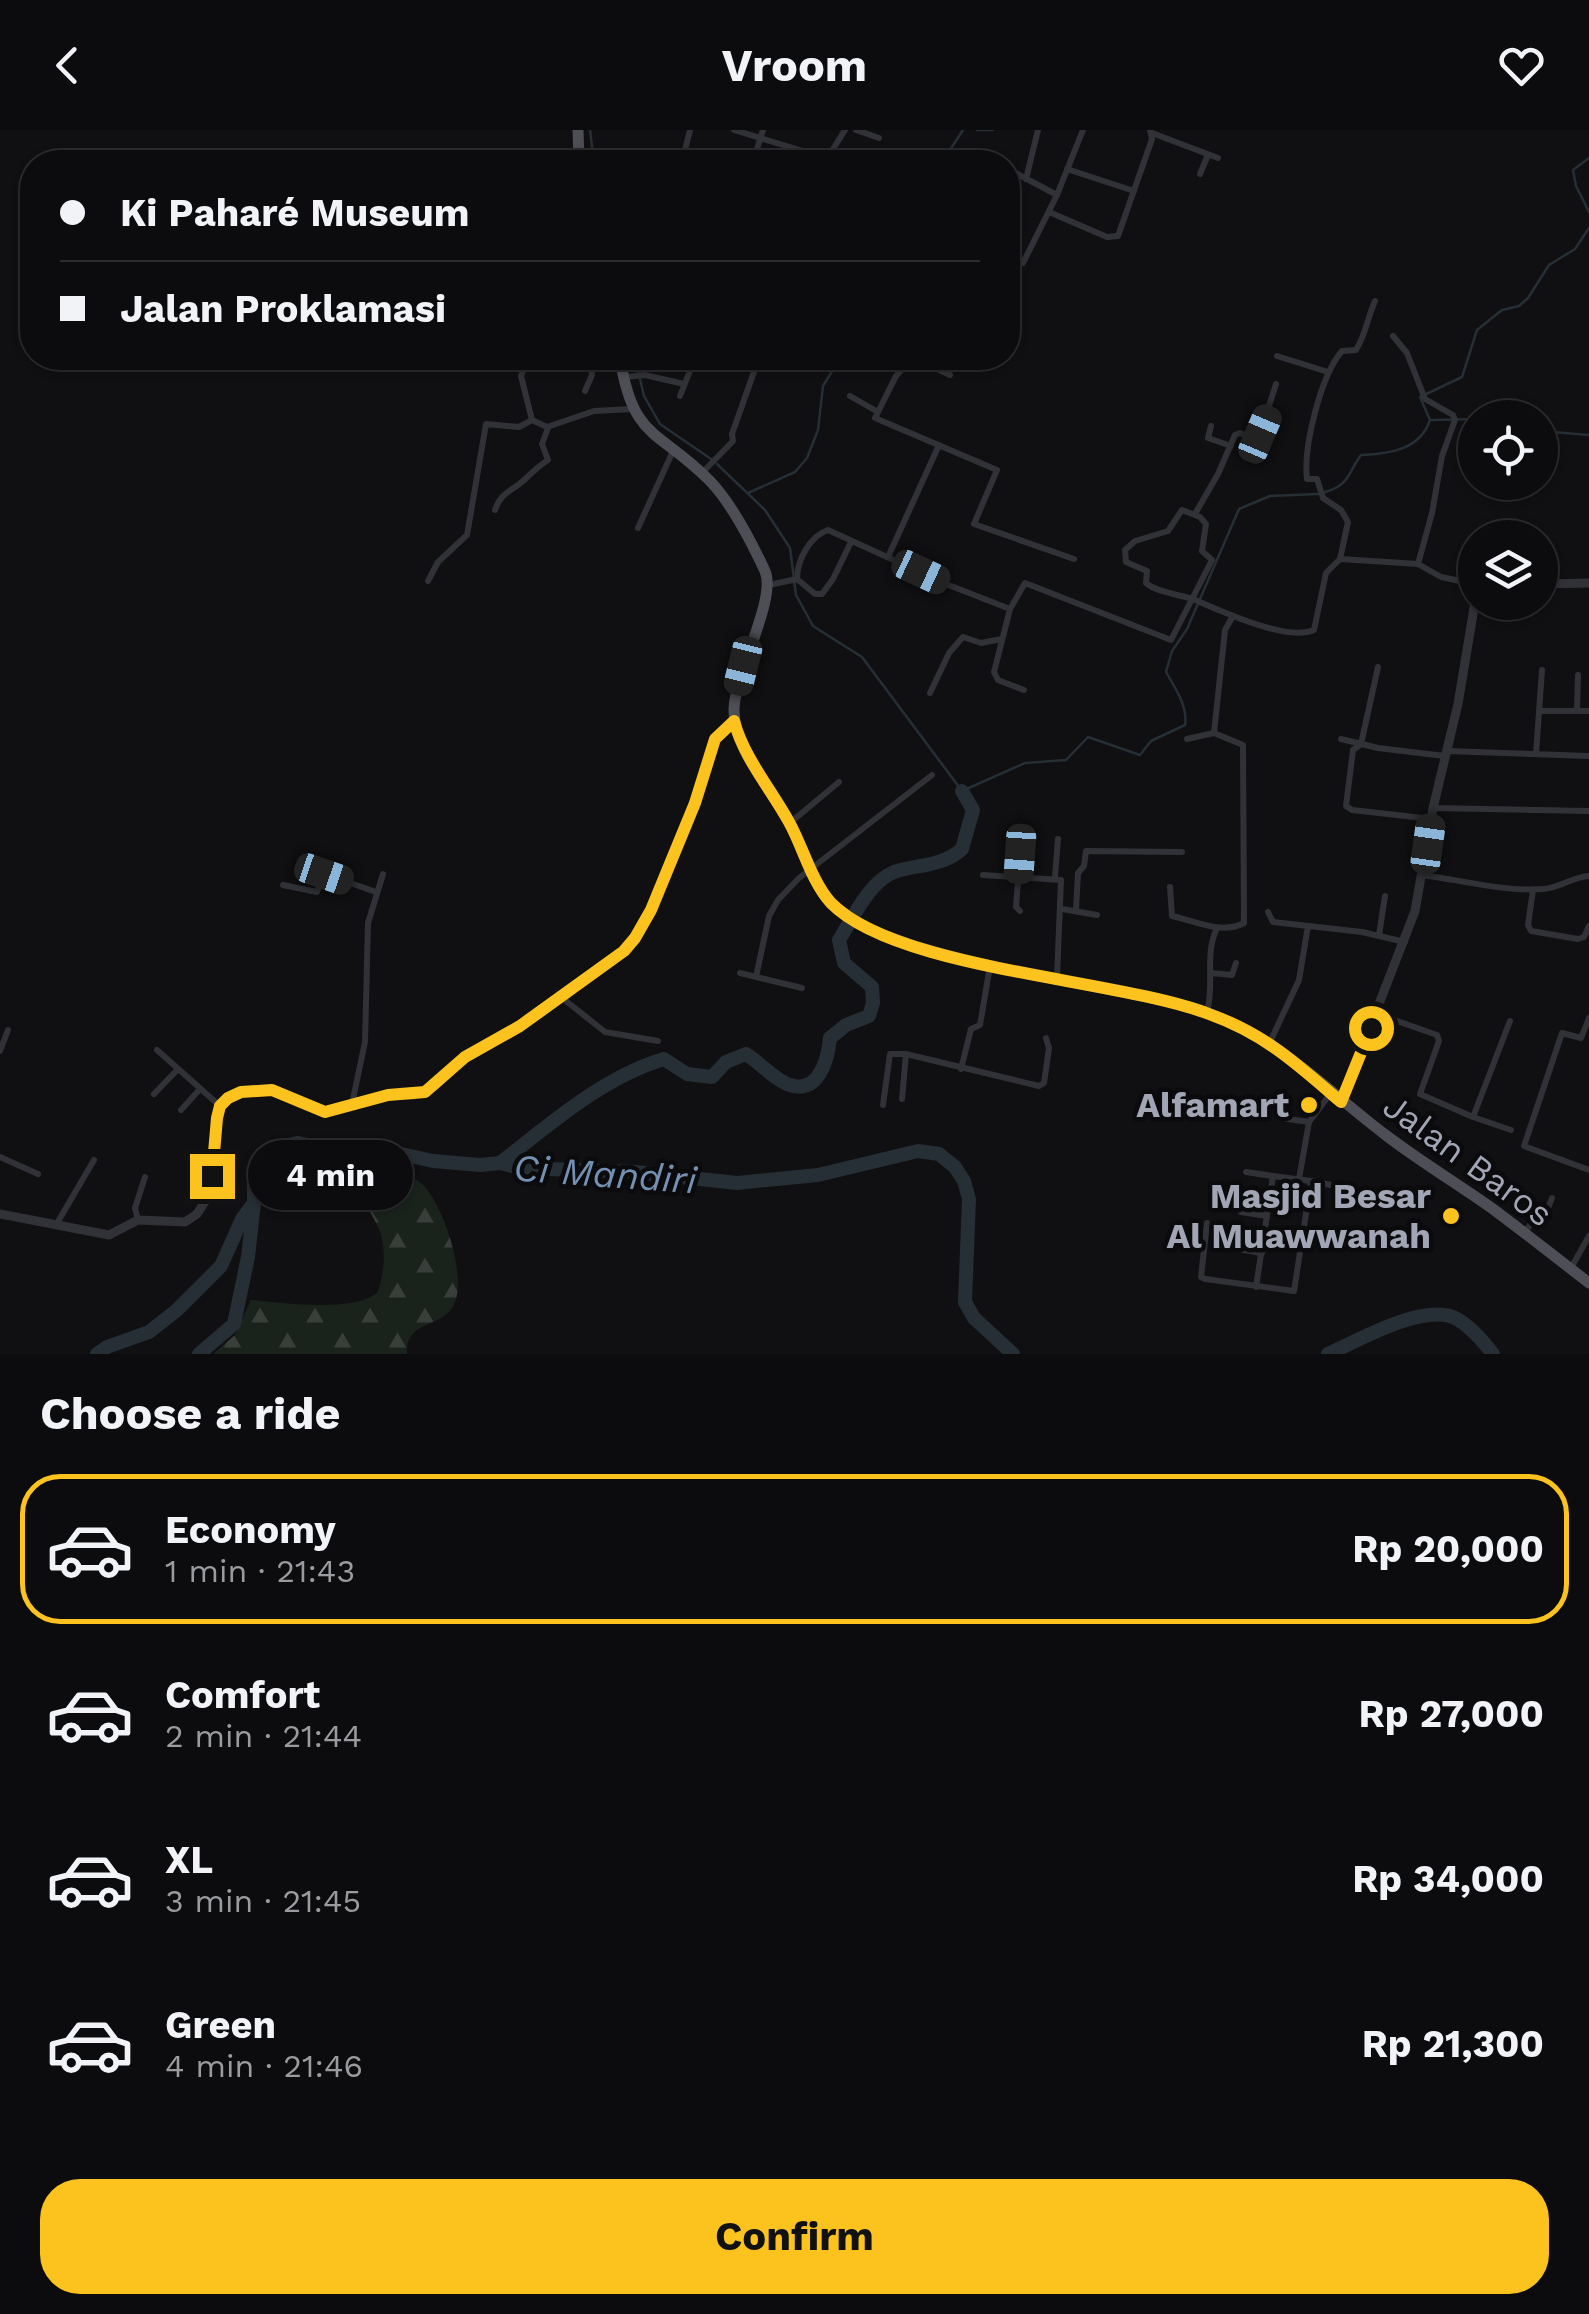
<!DOCTYPE html>
<meta charset="utf-8">
<style>
:root{--surface:#0c0c0e;--page:#1a1a1c;--text:#f1f3f6;--muted:#9a9b9e;--line:#2c2c2e;--accent:#fcc21e}
body{margin:0;font-family:"Work Sans",sans-serif;background:var(--page);color:var(--text);height:100vh;display:flex;flex-direction:column;font-size:38px;white-space:nowrap}
*{box-sizing:border-box;margin:0}
p{font-size:32px;color:var(--muted)}
.icon{flex:none;width:55px;height:55px;fill:none;stroke:currentColor;stroke-width:2;stroke-linecap:round;stroke-linejoin:round}
.map{position:relative;height:1224px;overflow:hidden}
.panel{display:flex;flex-direction:column;background:var(--surface);flex:1}
.panel>*{flex:none}
.banner{position:absolute;left:20px;top:20px;width:1000px;height:220px;border-radius:40px;box-shadow:0 2px 8px #0004,0 0 0 2px var(--line);display:grid;align-content:center;height:220px;padding:0 40px;background:var(--surface)}
.controls{position:absolute;left:1458px;top:270px;display:grid;gap:20px}
.controls a{display:grid;place-items:center;width:100px;height:100px;border-radius:50%;background:var(--surface);box-shadow:0 2px 8px #0004,0 0 0 2px var(--line);font-size:50px}
.end{position:absolute;width:45px;height:45px;margin:-22px;border:12px solid #fcc21e;background:#111;box-shadow:0 0 0 5px #111}
.from{border-radius:50%}
.bubble{position:absolute;height:70px;border-radius:35px;background:var(--surface);box-shadow:0 2px 8px #0004,0 0 0 2px var(--line);font-size:32px;font-weight:700;line-height:70px;text-align:center}
.car{position:absolute;width:30px;height:60px;margin:-30px -15px;border-radius:12px;box-shadow:0 0 8px 2px #0007;background:linear-gradient(#222 24%,#8ab4d8 0 40%,#222 0 76%,#8ab4d8 0 86%,#222 0)}
.banner b{display:flex;align-items:center;gap:35px;height:95px;font-size:38px}
.banner b+b{border-top:2px solid var(--line)}
.banner i{width:25px;height:25px;background:var(--text)}
ul{padding:0;list-style:none}
li{display:flex;align-items:center;gap:30px;height:150px;margin:0 20px 15px;padding:0 20px;border:5px solid transparent;border-radius:40px}
li div{flex:1}
li b{display:block;font-size:38px}
li em{font-style:normal;font-weight:700}
li.active{border-color:var(--accent)}
li>.icon{width:90px;height:90px;stroke-width:1.5}
h2{padding:0 40px;font-size:45px;line-height:120px}
.action{display:flex;gap:20px;margin-top:auto;padding:20px 40px}
.action a{flex:1;height:115px;border-radius:40px;background:var(--accent);color:#111;font-size:40px;font-weight:700;line-height:115px;text-align:center}
header{display:flex;justify-content:space-between;align-items:center;height:130px;padding:0 40px;background:var(--surface);font-size:45px;font-weight:700}
.map>svg:first-child{display:block}
.forest{fill:url(#forest-firs)}
.lines{fill:none;stroke-linecap:round;stroke-linejoin:round}
.stream{stroke:#262e36;stroke-width:2.5}
.river{stroke:#262e36;stroke-width:14}
.minor{stroke:#313237;stroke-width:6}
.tertiary{stroke:#313237;stroke-width:9}
.primary{stroke:#4d4e56;stroke-width:11}
.route{stroke:#fcc21e;stroke-width:12}
.poi-dot{fill:#fcc21e;stroke:#0b0b0d;stroke-width:4}
.labels{text-anchor:middle;stroke-width:9;stroke-linejoin:round;paint-order:stroke}
.poi-label{font-size:35px;font-weight:bold;fill:#a1a5b4;stroke:#0b0b0d;text-anchor:end}
.street-label{font-size:35px;fill:#a1a5b4;stroke:#0b0b0d}
.water-label{font-size:38px;font-style:italic;fill:#7590b2;stroke:#0b0b0d}
</style>
<header><svg class="icon" aria-label="back" viewBox="0 0 24 24"><path d="M15 5l-7 7 7 7"/></svg>Vroom<svg class="icon" aria-label="heart" viewBox="0 0 24 24"><path d="M12 20l-8-8c-3-5 5-10 8-4 3-6 11-1 8 4z"/></svg></header>
<div class="map">
<svg width="1589" height="1224" viewBox="0 0 1589 1224">
<defs>
<pattern id="forest-firs" width="22" height="20" patternUnits="userSpaceOnUse" patternTransform="scale(2.5)"><rect width="22" height="20" fill="#1a221c"/><path d="M5 1l3.5 6h-7zM16 11l3.5 6h-7z" fill="#383f3b"/></pattern>
</defs>
<rect width="100%" height="100%" fill="#101012"/>
<!-- forest -->
<path class="forest" d="M362 1038C379 1044 408 1041 422 1054 443 1073 470 1152 452 1178 437 1199 405 1191 407 1224H213L235 1205 251 1170C283 1173 354 1183 378 1162 384 1142 387 1120 379 1099 370 1079 357 1064 355 1041Z"/>
<g class="lines">
<!-- stream -->
<g class="stream">
<path d="M590 0 594 32"/>
<path d="M977 0H993"/>
<path d="M1589 28 1573 40 1576 56 1589 82"/>
<path d="M942 32 963 0"/>
<path d="M635 228 644 266 660 294 711 329"/>
<path d="M1432 290 1475 289"/>
<path d="M1540 301 1589 305"/>
<path d="M717 334 765 380 790 418 796 465 813 496 862 527 962 661 1025 633 1066 630 1088 607 1140 625 1151 611 1185 595C1188 576 1175 558 1166 542L1172 521 1187 499 1239 379 1270 366 1318 364"/>
<path d="M1325 362C1350 355 1347 344 1361 325 1389 324 1420 320 1430 290L1420 267 1462 247 1477 200 1502 180 1519 176 1528 168 1549 135 1575 119 1589 98"/>
<path d="M748 363 795 342 807 328 818 300 823 256 840 228"/>
</g>
<!-- river -->
<g class="river">
<path d="M500 1033C549 995 603 947 664 929L687 944 712 947 726 932 746 924C759 932 773 948 787 954 818 967 828 930 830 908L846 895 869 886 873 873 872 857 844 833 839 810C852 789 870 751 894 742 918 734 942 737 962 719L973 680 962 661"/>
<path d="M97 1224 107 1217 149 1202 177 1180 221 1136 242 1089 254 1073"/>
<path d="M199 1224 234 1194 248 1127 254 1073V1041L266 1021 297 1013 339 1021 379 1019 433 1031 480 1035 500 1033 520 1038 635 1042 737 1053 818 1045 918 1021 939 1024 955 1037 964 1051 969 1069 965 1172 974 1188 1013 1224"/>
<path d="M1328 1224C1359 1210 1419 1175 1453 1187 1469 1194 1483 1211 1493 1224"/>
</g>
<!-- minor -->
<g class="minor">
<path d="M734 0 826 28"/>
<path d="M856 0 879 8"/>
<path d="M1152 3 1218 28"/>
<path d="M682 32 690 0"/>
<path d="M753 32 763 0"/>
<path d="M825 32 845 0"/>
<path d="M976 32 982 26 996 32"/>
<path d="M1008 39 1057 65 1083 0"/>
<path d="M1067 39 1134 61"/>
<path d="M1200 44 1208 25"/>
<path d="M1026 49 1038 0"/>
<path d="M1049 82 1107 107 1118 106 1152 9 1150 0"/>
<path d="M1023 133 1057 65"/>
<path d="M1393 206 1407 223 1425 269 1453 285 1455 290 1442 326 1432 383 1418 434"/>
<path d="M1277 226 1328 242"/>
<path d="M528 228 521 246 532 290"/>
<path d="M912 228 896 246 875 288 997 340 974 394 1074 429"/>
<path d="M913 228 950 245"/>
<path d="M625 247 645 245 684 254"/>
<path d="M585 261 592 245 590 228"/>
<path d="M680 266 695 228"/>
<path d="M850 266 878 282"/>
<path d="M1211 296 1208 308 1231 316"/>
<path d="M702 343 733 311 732 304 755 239V228"/>
<path d="M495 380C501 362 511 362 523 351 532 343 537 337 548 330L542 314 548 298"/>
<path d="M1195 384 1218 344 1235 305 1240 303 1254 309 1260 304 1276 254"/>
<path d="M638 398 673 321"/>
<path d="M888 427 939 315"/>
<path d="M1340 429 1348 392 1341 380 1323 368 1317 349H1307C1303 317 1321 245 1342 221L1356 220C1366 204 1367 189 1375 171"/>
<path d="M797 449 815 464H822L833 449 851 412"/>
<path d="M428 451 438 432 467 405 486 294 519 297 532 290 547 297 594 281 632 279"/>
<path d="M769 455 797 449C797 430 810 406 828 400L946 454 1010 479 994 542 998 550 1024 560"/>
<path d="M1010 479 1025 453 1171 510 1212 430 1202 421 1206 394 1200 387 1182 380 1168 401 1135 411 1125 420 1126 432 1147 441 1146 453C1156 462 1180 465 1193 469 1221 481 1287 512 1314 500L1326 443 1340 429 1418 434 1441 447 1475 454"/>
<path d="M1378 537 1361 614 1353 620 1346 676 1352 680 1432 689"/>
<path d="M930 563 949 523 963 507 981 513 1002 509"/>
<path d="M1541 581H1589"/>
<path d="M1577 581 1578 545"/>
<path d="M1214 603 1225 500 1233 486"/>
<path d="M1187 609 1214 603"/>
<path d="M1341 609 1378 618 1445 626"/>
<path d="M1447 621 1589 626"/>
<path d="M1536 624 1542 540"/>
<path d="M1433 678 1589 681"/>
<path d="M791 692 839 652"/>
<path d="M305 737 376 762"/>
<path d="M983 745 1061 750 1057 847"/>
<path d="M1422 745C1461 750 1504 762 1543 759 1560 758 1572 747 1589 746"/>
<path d="M1055 747 1058 709"/>
<path d="M283 755 317 762 324 744"/>
<path d="M1170 757 1172 786C1195 791 1222 805 1244 793L1243 615 1214 603"/>
<path d="M1533 760 1528 795 1531 801 1578 809 1584 807 1589 796"/>
<path d="M1062 779 1097 785"/>
<path d="M1076 780 1078 743 1084 736 1086 721 1182 722"/>
<path d="M1020 781 1016 777 1022 701"/>
<path d="M1268 782 1273 792 1362 802 1405 812"/>
<path d="M1379 805 1385 766"/>
<path d="M740 843 802 858"/>
<path d="M1210 843 1232 845 1236 833"/>
<path d="M756 847 769 786 778 770 799 748 932 645"/>
<path d="M561 867 605 902 658 911"/>
<path d="M1207 882C1215 855 1204 824 1217 798"/>
<path d="M1377 884 1437 905 1439 911 1420 964 1473 987 1510 891"/>
<path d="M1589 888 1581 908 1562 903 1524 1016 1589 1040"/>
<path d="M1270 912 1299 850 1308 796"/>
<path d="M157 920 220 976"/>
<path d="M0 921 8 900"/>
<path d="M961 939 971 899 980 895 990 836"/>
<path d="M154 964 178 939"/>
<path d="M902 969 906 924"/>
<path d="M352 974 365 912 368 793 383 744"/>
<path d="M883 975 890 924H906L1039 956 1044 953 1049 918 1046 908"/>
<path d="M181 980 200 959"/>
<path d="M1473 987 1511 1000"/>
<path d="M1281 988 1309 992"/>
<path d="M0 1027 38 1044"/>
<path d="M1246 1042 1273 1046"/>
<path d="M1299 1049 1309 992 1331 963"/>
<path d="M1311 1051 1346 1058"/>
<path d="M1241 1082 1267 1086"/>
<path d="M138 1090 135 1078 145 1047"/>
<path d="M1207 1093 1201 1147 1205 1149 1294 1161 1311 1051 1273 1046 1256 1157"/>
<path d="M56 1095 94 1030"/>
<path d="M1525 1102 1536 1087 1546 1083 1552 1068"/>
<path d="M1238 1119 1262 1123"/>
<path d="M1571 1138 1589 1106"/>
</g>
<!-- tertiary -->
<g class="tertiary">
<path d="M1540 454 1589 453"/>
<path d="M1341 972 1415 781 1433 678 1458 574 1475 472"/>
<path d="M0 1084 109 1105 138 1090 185 1092 197 1084 206 1070 212 1046 217 988 220 976 228 968 241 961 273 959 325 982 389 965H414L435 956 465 927 520 896 618 826 635 808 651 780 695 673 715 609 734 591"/>
</g>
<!-- primary -->
<g class="primary">
<path d="M578 0 579 32"/>
<path d="M620 228C633 311 659 299 710 351 732 374 751 411 765 441 777 469 735 543 734 579 733 620 772 659 790 694 803 718 811 746 827 768 878 834 1120 852 1207 883 1279 908 1327 961 1387 1006 1421 1032 1458 1054 1493 1079 1525 1103 1557 1128 1589 1153"/>
</g>
</g>
<g class="lines">
<!-- route -->
<path class="route" d="M212 1046 217 988 220 976 228 968 241 962 272 960 325 982 388 965 425 962 465 927 520 896 624 821 635 808 651 780 695 673 715 609 734 591C744 628 771 659 789 692 803 717 811 751 831 773 897 840 1114 848 1209 884 1265 904 1297 934 1341 972L1371 898"/>
</g>
<!-- markers -->
<g class="poi-dot">
<circle cx="1309" cy="975" r="10"/>
<circle cx="1451" cy="1086" r="10"/>
</g>
<g class="labels">
<!-- poi labels -->
<g class="poi-label">
<text x="1289" y="987">Alfamart</text>
<text x="1431" y="1078">Masjid Besar<tspan x="1431" dy="40">Al Muawwanah</tspan></text>
</g>
<!-- street labels -->
<g class="street-label">
<text transform="translate(1468 1030) rotate(36)" y="12">Jalan Baros</text>
</g>
<!-- water labels -->
<g class="water-label">
<text transform="translate(605 1044) rotate(4)" y="13">Ci Mandiri</text>
</g>
</g>
</svg>
<div class="controls">
<a><svg class="icon" aria-label="locate" viewBox="0 0 24 24"><circle cx="12" cy="12" r="6"/><path d="M12 2v4M12 18v4M2 12h4M18 12h4"/></svg></a>
<a><svg class="icon" aria-label="layers" viewBox="0 0 24 24"><path d="M12 4l9 5-9 5-9-5zM3 14l9 5 9-5"/></svg></a>
</div>
<i class="end from" style="left:1371px;top:898px"></i>
<i class="end" style="left:212px;top:1046px"></i>
<div class="bubble" style="left:248px;top:1010px;width:165px">4 min</div>
<i class="car" style="left:1260px;top:304px;rotate:23deg"></i>
<i class="car" style="left:921px;top:442px;rotate:115deg"></i>
<i class="car" style="left:743px;top:536px;rotate:194deg"></i>
<i class="car" style="left:1428px;top:714px;rotate:8deg"></i>
<i class="car" style="left:1020px;top:724px;rotate:184deg"></i>
<i class="car" style="left:324px;top:744px;rotate:109deg"></i>
<div class="banner">
<b><i class="from"></i>Ki Paharé Museum</b>
<b><i></i>Jalan Proklamasi</b>
</div>
</div>
<section class="panel">
<h2>Choose a ride</h2>
<ul>
<li class="active"><svg class="icon" aria-label="car" viewBox="0 0 24 24"><path d="M5 17H2v-5l4-1 3-4h7l3 4 3 1v5h-3M9 17h6M6 11h13"/><circle cx="7" cy="17" r="2"/><circle cx="17" cy="17" r="2"/></svg><div><b>Economy</b><p>1 min · 21:43</p></div><em>Rp 20,000</em></li>
<li><svg class="icon" aria-label="car" viewBox="0 0 24 24"><path d="M5 17H2v-5l4-1 3-4h7l3 4 3 1v5h-3M9 17h6M6 11h13"/><circle cx="7" cy="17" r="2"/><circle cx="17" cy="17" r="2"/></svg><div><b>Comfort</b><p>2 min · 21:44</p></div><em>Rp 27,000</em></li>
<li><svg class="icon" aria-label="car" viewBox="0 0 24 24"><path d="M5 17H2v-5l4-1 3-4h7l3 4 3 1v5h-3M9 17h6M6 11h13"/><circle cx="7" cy="17" r="2"/><circle cx="17" cy="17" r="2"/></svg><div><b>XL</b><p>3 min · 21:45</p></div><em>Rp 34,000</em></li>
<li><svg class="icon" aria-label="car" viewBox="0 0 24 24"><path d="M5 17H2v-5l4-1 3-4h7l3 4 3 1v5h-3M9 17h6M6 11h13"/><circle cx="7" cy="17" r="2"/><circle cx="17" cy="17" r="2"/></svg><div><b>Green</b><p>4 min · 21:46</p></div><em>Rp 21,300</em></li>
</ul>
<div class="action"><a>Confirm</a></div>
</section>
